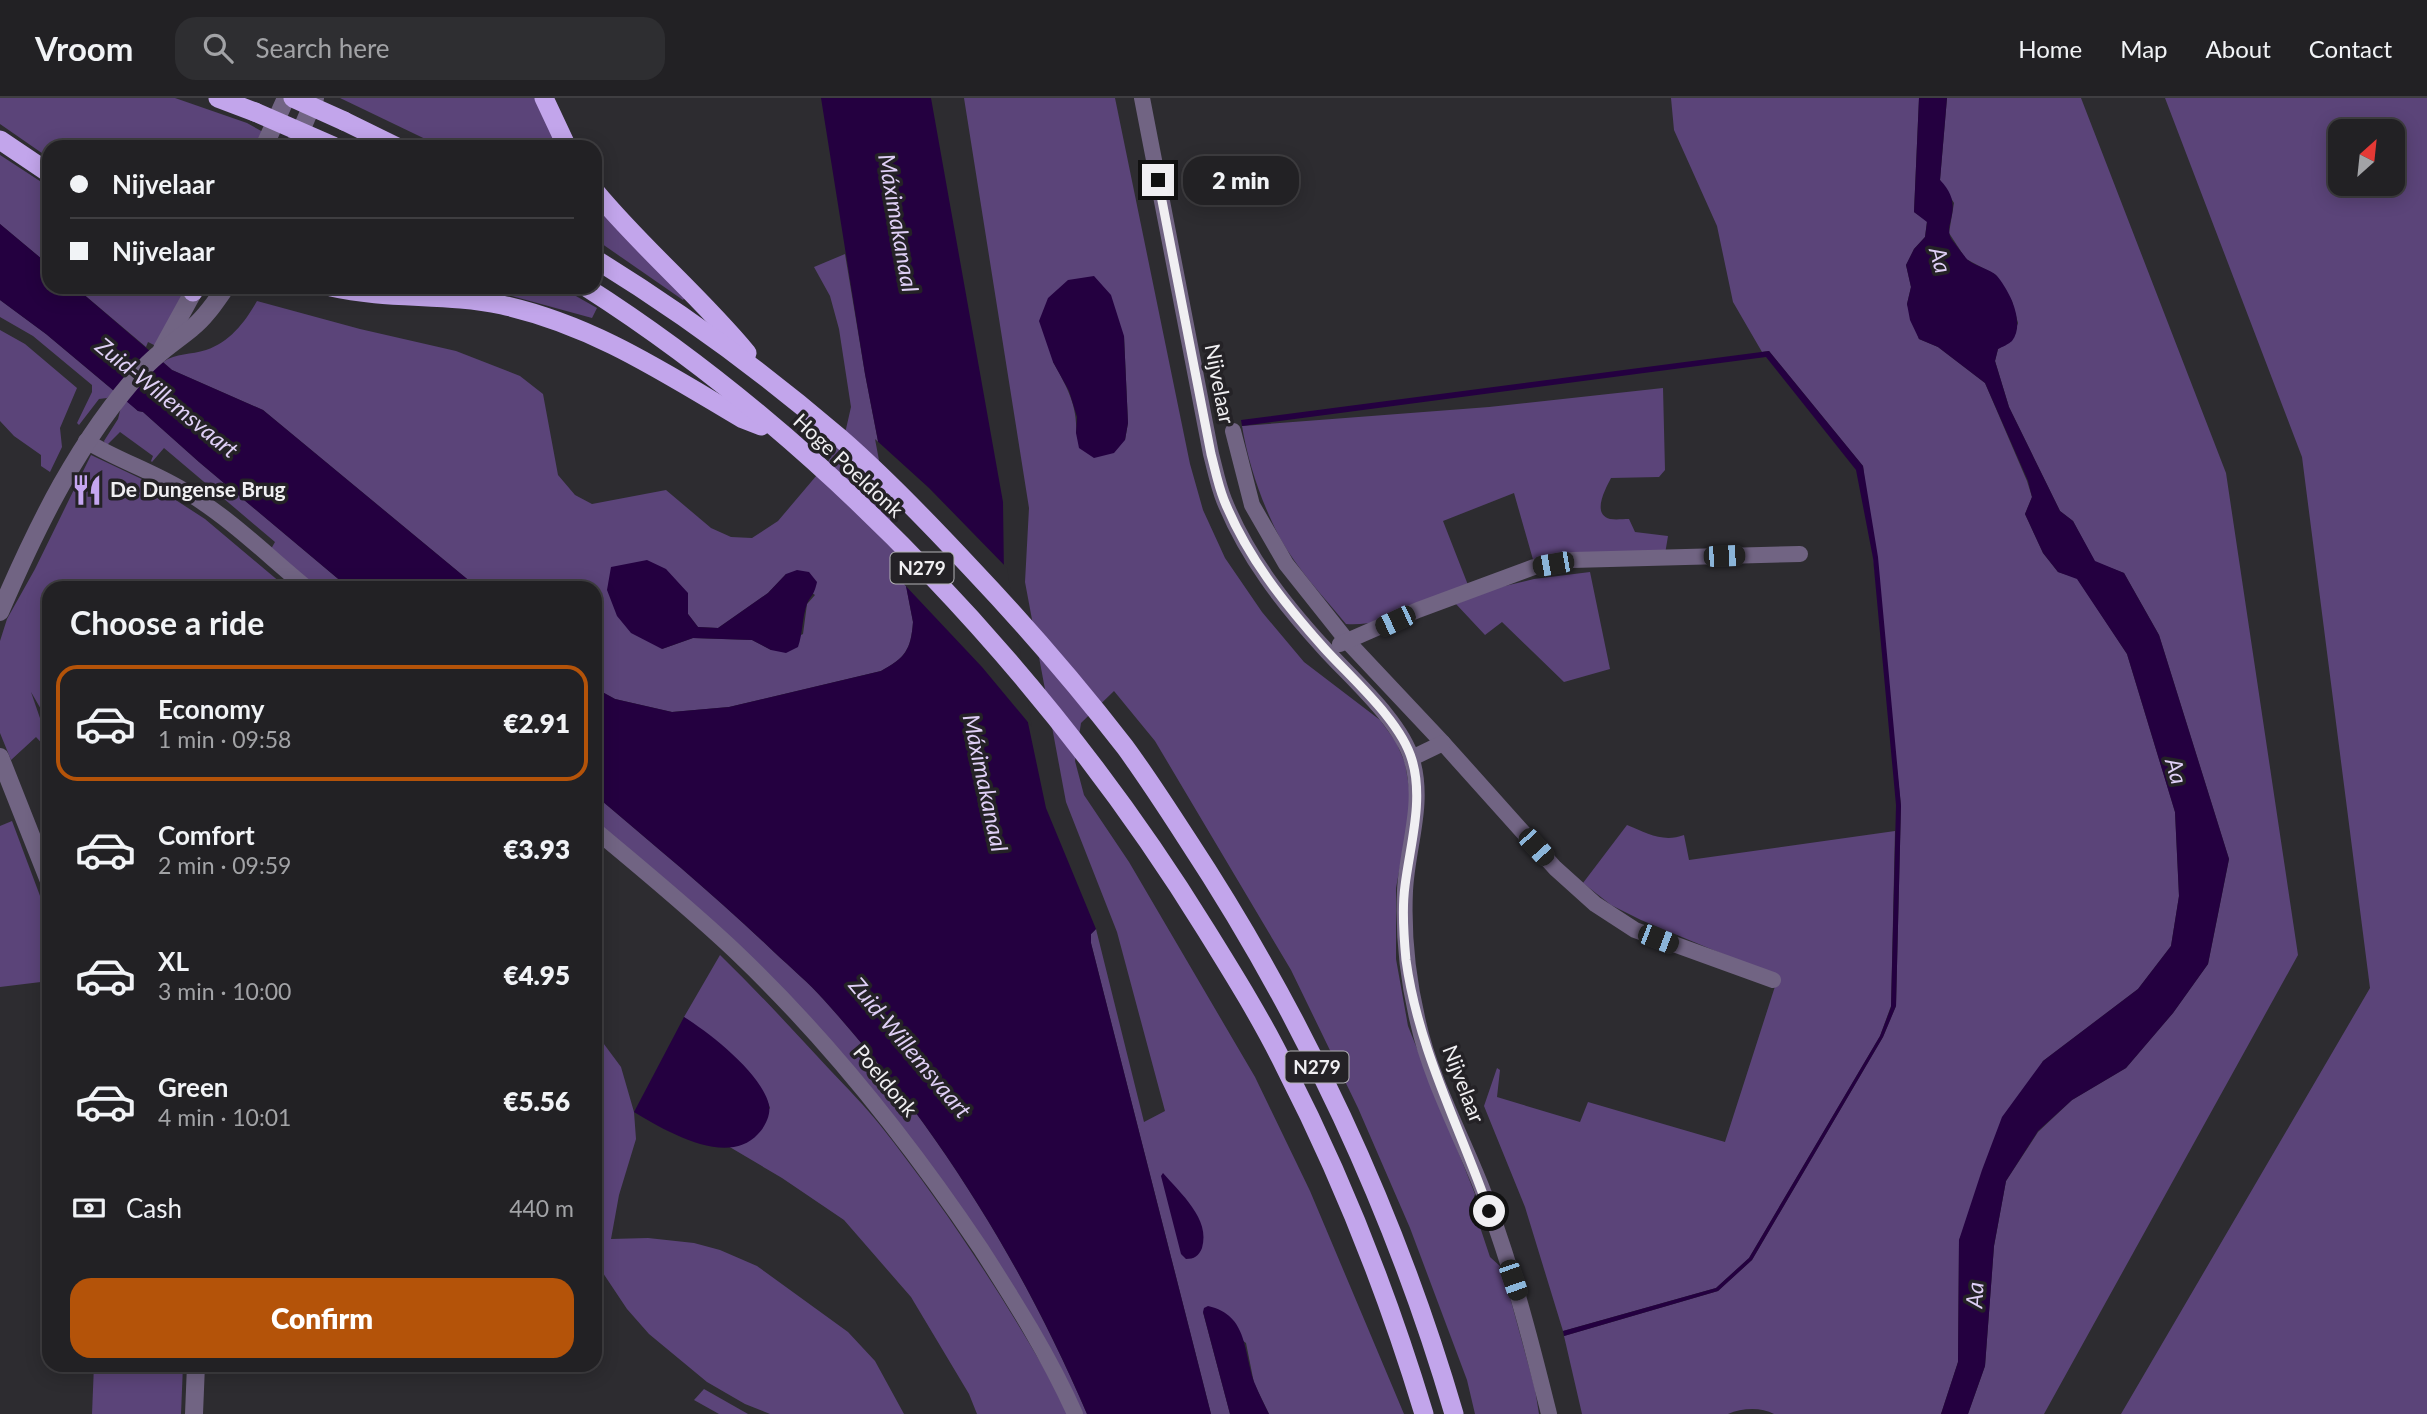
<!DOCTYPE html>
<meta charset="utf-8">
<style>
:root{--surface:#222124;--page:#2e2e31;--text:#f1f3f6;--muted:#a2a3a6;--line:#3f3e41;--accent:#b45309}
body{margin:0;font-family:Lato,sans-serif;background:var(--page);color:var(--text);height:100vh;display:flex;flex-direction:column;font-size:26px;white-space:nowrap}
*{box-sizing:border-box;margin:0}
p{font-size:23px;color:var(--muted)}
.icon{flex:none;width:38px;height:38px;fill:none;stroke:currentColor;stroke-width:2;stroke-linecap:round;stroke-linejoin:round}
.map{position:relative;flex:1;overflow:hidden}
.drawer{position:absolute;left:42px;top:483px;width:560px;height:791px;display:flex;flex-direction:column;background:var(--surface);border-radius:21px;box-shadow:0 4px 18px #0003,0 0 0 2px var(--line)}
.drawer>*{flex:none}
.top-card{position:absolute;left:42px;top:42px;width:560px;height:154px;border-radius:21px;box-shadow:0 4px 18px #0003,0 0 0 2px var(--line);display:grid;align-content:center;height:154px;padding:0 28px;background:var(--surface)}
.needle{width:46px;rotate:27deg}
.fabs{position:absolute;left:2328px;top:21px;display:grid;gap:14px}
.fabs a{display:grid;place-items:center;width:77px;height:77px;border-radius:14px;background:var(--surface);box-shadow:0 4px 18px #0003,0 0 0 2px var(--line);font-size:35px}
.end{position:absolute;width:32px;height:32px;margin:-16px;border:9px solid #f0eff2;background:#111;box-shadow:0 0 0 4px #111}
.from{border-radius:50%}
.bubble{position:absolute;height:49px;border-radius:21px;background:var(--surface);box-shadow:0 4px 18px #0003,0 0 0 2px var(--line);font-size:23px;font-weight:800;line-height:49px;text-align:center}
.car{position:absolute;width:21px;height:42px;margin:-21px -10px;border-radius:9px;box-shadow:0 0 5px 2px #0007;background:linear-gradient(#222 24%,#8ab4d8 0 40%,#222 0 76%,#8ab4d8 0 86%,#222 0)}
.top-card b{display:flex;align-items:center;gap:24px;height:66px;font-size:26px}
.top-card b+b{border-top:2px solid var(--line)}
.top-card i{width:18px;height:18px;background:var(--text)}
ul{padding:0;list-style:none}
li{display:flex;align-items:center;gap:21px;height:116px;margin:0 14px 10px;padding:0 14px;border:4px solid transparent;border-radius:21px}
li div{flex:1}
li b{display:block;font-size:26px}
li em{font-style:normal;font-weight:800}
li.selected{border-color:var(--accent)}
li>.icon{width:63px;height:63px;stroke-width:1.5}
h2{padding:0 28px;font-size:32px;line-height:84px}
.pay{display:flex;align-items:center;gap:18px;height:77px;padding:0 28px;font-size:26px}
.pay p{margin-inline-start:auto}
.action{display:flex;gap:14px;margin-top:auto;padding:14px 28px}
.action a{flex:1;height:80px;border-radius:21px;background:var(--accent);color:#fff;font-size:28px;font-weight:800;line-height:80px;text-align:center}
header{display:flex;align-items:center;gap:42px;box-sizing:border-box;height:98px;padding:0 35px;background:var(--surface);border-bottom:2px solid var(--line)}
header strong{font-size:33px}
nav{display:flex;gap:38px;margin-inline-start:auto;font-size:24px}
.search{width:490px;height:63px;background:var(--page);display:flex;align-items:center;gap:18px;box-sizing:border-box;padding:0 24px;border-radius:21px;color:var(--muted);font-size:26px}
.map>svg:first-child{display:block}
.green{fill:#5b4479;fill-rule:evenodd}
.water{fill:#240040}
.pier{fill:#2d2c30}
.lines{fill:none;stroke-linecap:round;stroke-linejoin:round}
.minor{stroke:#716483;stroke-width:16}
.tertiary{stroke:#716483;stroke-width:18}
.trunk{stroke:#c2a5eb;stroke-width:19}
.trunk-bridge{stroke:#c2a5eb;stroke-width:19}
.route{stroke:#f0eff2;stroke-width:9}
.labels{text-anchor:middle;stroke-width:7;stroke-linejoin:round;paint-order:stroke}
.shield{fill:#242226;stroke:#b3b2b5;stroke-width:2}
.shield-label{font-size:19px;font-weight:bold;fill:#f0eff2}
.street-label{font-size:21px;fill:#f0eff2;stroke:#242226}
.poi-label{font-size:21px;font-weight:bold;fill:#f0eff2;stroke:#242226;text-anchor:start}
.water-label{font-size:23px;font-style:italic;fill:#dfcff6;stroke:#242226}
</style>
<header>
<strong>Vroom</strong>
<div class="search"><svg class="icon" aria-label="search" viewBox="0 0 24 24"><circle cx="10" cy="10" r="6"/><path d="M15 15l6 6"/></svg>Search here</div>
<nav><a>Home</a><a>Map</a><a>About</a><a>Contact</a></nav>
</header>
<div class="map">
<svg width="2427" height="1316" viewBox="0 0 2427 1316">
<rect width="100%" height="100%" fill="#2d2c30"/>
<!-- green -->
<g class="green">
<path d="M0 0H175L247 25 263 34 256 49H49V60L0 26Z"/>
<path d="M340 0H541L561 49H442Z"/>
<path d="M964 0H1115L1190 366 1203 412 1225 460 1262 514 1304 564 1380 622 1396 644 1405 665 1410 695 1408 725 1396 790V861L1408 928 1475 1096 1472 1105 1490 1159 1502 1170 1535 1291 1539 1316H1475L1467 1282 1410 1130 1358 1010 1291 872 1155 643 1114 593 1081 625 1075 663 1084 697 1129 764 1255 979 1310 1093 1404 1316H1269L1254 1285 1246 1245 1203 1214 1230 1316H1211L1091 845V836L1096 831 1144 1024 1165 1013 1117 834 1066 704 1025 484 1029 410ZM1124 238 1128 325 1125 342 1076 335C1078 308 1066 287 1053 264Z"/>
<path d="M1671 0H1919L1914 114 1927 123 1925 139 1914 151 1906 167 1911 189 1907 206 1919 241 1938 249 1985 285 2027 383 2032 399 2025 416 2043 455 2058 474 2077 480 2127 556 2175 714 2179 798 2171 848 2138 891 2043 963 1959 1142 1958 1264 1941 1316H1774C1761 1309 1742 1310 1728 1316H1582L1564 1238 1718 1193 1752 1162 1883 939 1896 908 1901 707 1863 368 1769 253 1762 254 1733 204 1717 128 1674 32Z"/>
<path d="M1947 0H2081L2226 375 2298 857 2044 1316H1968L1985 1268 1994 1148 2006 1083 2038 1034 2072 1002 2126 970 2173 915 2208 866 2229 761 2159 537 2124 475 2095 464 2073 423 2060 413 2009 309 1995 263 1998 251 2012 242 2018 225 2012 203 1996 177 1966 161 1949 135 1954 105 1940 82Z"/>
<path d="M2165 0H2427V1316H2121L2370 890 2302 359ZM2340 33H2392V86H2340Z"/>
<path d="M0 57 49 89V167L0 126Z"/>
<path d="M595 100 686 198 683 202 595 141Z"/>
<path d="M845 156 865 276 913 524C911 552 905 560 881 573L729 609 672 614 615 601 595 590V490H478L263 312 172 272 163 264C176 255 191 257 206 252 230 244 245 224 257 203L360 231 456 253 520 278 543 296 558 377 575 397 592 406 666 392 711 430 731 439 752 440 778 423 828 364 846 331 851 309 839 231 830 198 814 169ZM786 476 815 497 807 506 803 536 771 552 752 542 693 540 662 551 688 495V516L698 529 718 530 768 495Z"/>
<path d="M75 189H187L156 248 148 244 146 249Z"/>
<path d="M459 189H560L597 210 592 220 504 196Z"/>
<path d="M0 202 46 236 114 293 107 300 99 301 79 327 77 325 92 294V287L33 238 0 219Z"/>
<path d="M0 232 25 246 77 290 60 330 62 349 50 374 41 368V357L14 338 0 323Z"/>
<path d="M1663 290 1665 372 1659 379 1611 380C1606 390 1591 416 1610 421 1616 422 1623 421 1629 421L1635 434 1668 438 1665 456 1534 465 1514 395 1443 423 1468 487C1430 503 1388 529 1346 526 1323 498 1297 471 1280 440 1262 406 1248 365 1242 328L1489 309Z"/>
<path d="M127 303 138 313 143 314 199 364 349 490H317L271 451 275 444 164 350 152 364 151 363 153 358 120 334 106 348 104 343 118 321 121 309Z"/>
<path d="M91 357 148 384 205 421 287 490H49V625L31 594 42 626 49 636V653L36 639 11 662 0 635V543L7 521 35 471Z"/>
<path d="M1590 474 1610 571 1564 584 1502 524 1485 537 1456 506 1492 491 1534 481Z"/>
<path d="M595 697C656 749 717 799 774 854 791 870 809 885 824 902 935 1025 1022 1164 1087 1316H1079L875 997 595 726Z"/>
<path d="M12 723 49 822V883L0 889V728Z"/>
<path d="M1627 727C1647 735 1663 745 1684 737L1689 762 1895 733 1891 908 1880 938 1749 1160 1716 1190 1563 1233 1525 1109 1484 1008 1497 970 1500 972 1497 999 1580 1024 1588 1004 1725 1044 1778 879 1641 822 1611 807 1583 785Z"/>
<path d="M720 857C758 894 794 933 830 972 847 990 865 1008 880 1027 952 1118 1014 1215 1070 1316H977L969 1296 911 1199 844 1122 782 1080 728 1048 741 1047 770 1010C756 969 716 945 684 919Z"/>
<path d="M595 934 621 969 634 1014 636 1041 619 1097 611 1141 648 1140 694 1145 720 1152 757 1168 848 1234 875 1263 904 1316H770L745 1306 707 1284 649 1236 627 1211 595 1163Z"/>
<path d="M94 1267H183L181 1316H92Z"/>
<path d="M704 1291 748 1316H719L694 1302Z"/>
</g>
<!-- water -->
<g class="water">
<path d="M821 0H931L1003 404 1004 477 1023 601 1046 710 1096 831 1091 836V845L1211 1316H1087C1022 1164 935 1025 824 902 809 885 791 870 774 854 717 799 656 749 595 697V590L615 601 672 614 729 609 881 573C905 560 911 552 913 524L865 276Z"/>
<path d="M1919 0H1947L1940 82C1967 110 1941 126 1952 142 1954 144 1967 162 1968 162 1977 169 1990 171 1997 178 2009 192 2026 225 2012 243 2009 246 2002 249 1998 251L1995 263 2009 309 2060 413 2073 423 2095 463 2124 475 2159 537 2229 761 2208 866 2173 915 2126 970 2072 1002 2038 1033 2006 1083 1994 1148 1985 1268 1968 1316H1941L1958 1264 1959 1142 1982 1072 2002 1019 2043 963 2138 891 2171 848 2179 798 2175 714 2127 556 2077 481 2058 474 2043 455 2025 416 2032 399 2028 383 1985 285 1938 249 1919 241 1910 222 1907 206 1911 189 1906 167 1914 151 1925 139 1927 124 1914 114Z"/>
<path d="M0 126 49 167V189H75L172 272 263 312 478 490H349L199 364 143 314 138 313 46 236 0 202Z"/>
<path d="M1094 178 1111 197 1124 238 1128 325 1125 342 1114 355 1094 360 1079 350 1076 335 1077 319 1069 293 1053 264 1039 223 1048 200 1068 182Z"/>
<path d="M1769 253 1863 368 1878 459 1901 708 1896 908 1883 939 1752 1162 1718 1193 1564 1238 1563 1233 1716 1190 1749 1160 1880 938 1891 909 1896 707 1873 460 1856 372 1766 259 1242 328 1241 322Z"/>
<path d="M647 462 666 471 688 495V516L698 529 718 530 768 495 786 476 797 472 809 474 817 484C814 498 811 497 807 506 802 519 803 535 798 549L786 555 771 552 752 542 693 540 662 551 631 535 617 518 607 492 611 469Z"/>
<path d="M684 919C710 935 762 976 769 1007 771 1017 765 1029 758 1036 727 1070 664 1032 634 1014Z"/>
<path d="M1163 1075C1180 1095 1211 1121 1202 1150 1199 1158 1194 1161 1186 1161L1181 1156 1161 1078Z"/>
<path d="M1208 1208C1249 1217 1243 1255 1255 1286 1259 1296 1264 1306 1269 1316H1230L1203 1214 1204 1210Z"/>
</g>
<!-- pier -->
<path class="pier" d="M875 341 929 390 1007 470 1032 629 982 569 902 484Z"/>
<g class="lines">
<!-- minor -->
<g class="minor">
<path d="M1142 0 1211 356C1215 371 1218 387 1224 402 1247 459 1283 505 1324 550 1351 580 1401 623 1412 662 1425 706 1407 749 1405 793 1403 837 1408 882 1418 924 1430 979 1460 1035 1481 1088 1510 1162 1530 1239 1549 1316"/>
<path d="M1233 333 1252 407 1286 466 1348 544 1443 645 1555 770 1595 806 1635 832 1773 882"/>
<path d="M86 343C119 363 155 374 188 395 231 421 268 458 307 490"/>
<path d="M1340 546 1418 512 1534 469 1572 462 1800 456"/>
<path d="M1412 660 1443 645"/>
<path d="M595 732C643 772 693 813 739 857 831 945 910 1045 981 1151 1015 1204 1049 1258 1075 1316"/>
</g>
<!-- tertiary -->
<g class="tertiary">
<path d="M264 49 286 0"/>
<path d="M294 49 315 0"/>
<path d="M162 251 196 189"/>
<path d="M0 514C37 428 79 341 143 271 157 255 175 244 192 230 206 219 216 203 226 189"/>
<path d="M0 659 49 783"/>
<path d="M194 1316 196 1267"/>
</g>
<!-- trunk -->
<g class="trunk">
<path d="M218 0 255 14"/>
<path d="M544 0 567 49"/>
<path d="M344 23 397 49"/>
<path d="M0 42 49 75"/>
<path d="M595 93C642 150 700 198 747 255"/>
<path d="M595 161C681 214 763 274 840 340 886 380 929 425 971 470 1025 527 1077 587 1125 649 1147 679 1167 710 1187 741 1303 917 1395 1114 1454 1316"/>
<path d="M331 189C388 202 446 195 502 207 593 227 665 275 743 321L761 328"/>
<path d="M586 189C830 345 1054 586 1206 832 1234 877 1262 922 1285 969 1342 1080 1388 1197 1424 1316"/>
<path d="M193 194V189"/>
</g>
<!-- trunk-bridge -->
<g class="trunk-bridge">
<path d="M293 0 344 23"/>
<path d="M255 14 333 48"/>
</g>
</g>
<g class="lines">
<!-- route -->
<path class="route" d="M1158 82 1211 356C1215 371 1218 387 1224 402 1247 459 1284 505 1324 550 1351 580 1401 623 1412 662 1424 702 1410 747 1405 788 1402 809 1404 841 1406 862 1418 951 1460 1029 1489 1113"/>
</g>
<!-- icons -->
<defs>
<symbol id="restaurant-bare" viewBox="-9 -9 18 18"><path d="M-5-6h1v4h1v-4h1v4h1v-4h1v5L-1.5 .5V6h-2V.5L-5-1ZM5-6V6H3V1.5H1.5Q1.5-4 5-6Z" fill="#c5a6f0" stroke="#242226" stroke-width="2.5" paint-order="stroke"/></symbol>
</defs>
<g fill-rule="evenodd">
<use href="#restaurant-bare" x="65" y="370" width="44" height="44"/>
</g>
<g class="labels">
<!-- shield labels -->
<g class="shield">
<rect x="890.5" y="454.5" width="63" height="31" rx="5"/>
<rect x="1285.5" y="953.5" width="63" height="31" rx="5"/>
</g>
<g class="shield-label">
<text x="922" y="477">N279</text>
<text x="1317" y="976">N279</text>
</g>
<!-- street labels -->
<g class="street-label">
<text transform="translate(1219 286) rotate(79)" y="7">Nijvelaar</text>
<text transform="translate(848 368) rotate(43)" y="7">Hoge Poeldonk</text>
<text transform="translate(885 983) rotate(50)" y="7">Poeldonk</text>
<text transform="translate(1463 986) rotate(69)" y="7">Nijvelaar</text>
</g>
<!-- poi labels -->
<g class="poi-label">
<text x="110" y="399">De Dungense Brug</text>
</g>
<!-- water labels -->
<g class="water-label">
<text transform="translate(898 125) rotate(80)" y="8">Máximakanaal</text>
<text transform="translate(1940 162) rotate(74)" y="8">Aa</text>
<text transform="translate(167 300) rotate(39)" y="8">Zuid-Willemsvaart</text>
<text transform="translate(2176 673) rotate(74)" y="8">Aa</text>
<text transform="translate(985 685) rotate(78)" y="8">Máximakanaal</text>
<text transform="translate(910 950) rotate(50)" y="8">Zuid-Willemsvaart</text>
<text transform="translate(1975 1197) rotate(-87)" y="8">Aa</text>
</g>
</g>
</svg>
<div class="fabs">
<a><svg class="needle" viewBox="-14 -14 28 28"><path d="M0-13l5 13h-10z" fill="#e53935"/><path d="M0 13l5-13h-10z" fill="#a2a3a6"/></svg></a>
</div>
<i class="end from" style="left:1489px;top:1113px"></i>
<i class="end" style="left:1158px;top:82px"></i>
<div class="bubble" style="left:1183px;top:58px;width:116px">2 min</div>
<i class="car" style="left:1724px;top:458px;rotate:88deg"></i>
<i class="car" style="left:1553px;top:466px;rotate:260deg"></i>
<i class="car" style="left:1395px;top:523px;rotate:245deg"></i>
<i class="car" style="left:1536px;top:749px;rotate:138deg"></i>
<i class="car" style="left:1658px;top:841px;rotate:111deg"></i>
<i class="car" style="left:1513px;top:1182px;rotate:161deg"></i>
<div class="top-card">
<b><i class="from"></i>Nijvelaar</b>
<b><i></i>Nijvelaar</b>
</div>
<section class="drawer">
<h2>Choose a ride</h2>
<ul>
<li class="selected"><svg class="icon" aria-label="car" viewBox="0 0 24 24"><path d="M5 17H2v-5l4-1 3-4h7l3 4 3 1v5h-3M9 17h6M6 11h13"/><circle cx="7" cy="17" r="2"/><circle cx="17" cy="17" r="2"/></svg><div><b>Economy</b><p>1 min · 09:58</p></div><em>€2.91</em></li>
<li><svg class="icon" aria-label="car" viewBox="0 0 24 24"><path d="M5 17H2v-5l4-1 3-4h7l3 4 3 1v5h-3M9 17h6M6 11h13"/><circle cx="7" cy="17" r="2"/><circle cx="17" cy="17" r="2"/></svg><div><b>Comfort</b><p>2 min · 09:59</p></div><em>€3.93</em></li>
<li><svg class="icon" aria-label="car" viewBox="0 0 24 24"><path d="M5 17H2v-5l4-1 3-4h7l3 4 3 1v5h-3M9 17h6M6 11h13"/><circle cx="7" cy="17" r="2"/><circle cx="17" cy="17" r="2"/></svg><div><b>XL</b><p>3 min · 10:00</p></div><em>€4.95</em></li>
<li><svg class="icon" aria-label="car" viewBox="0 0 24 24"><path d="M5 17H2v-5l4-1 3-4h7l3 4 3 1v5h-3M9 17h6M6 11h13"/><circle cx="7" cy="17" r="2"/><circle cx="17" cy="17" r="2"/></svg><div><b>Green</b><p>4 min · 10:01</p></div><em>€5.56</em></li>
</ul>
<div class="pay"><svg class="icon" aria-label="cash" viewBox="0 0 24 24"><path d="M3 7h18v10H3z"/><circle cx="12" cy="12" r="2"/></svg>Cash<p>440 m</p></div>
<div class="action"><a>Confirm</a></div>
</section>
</div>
